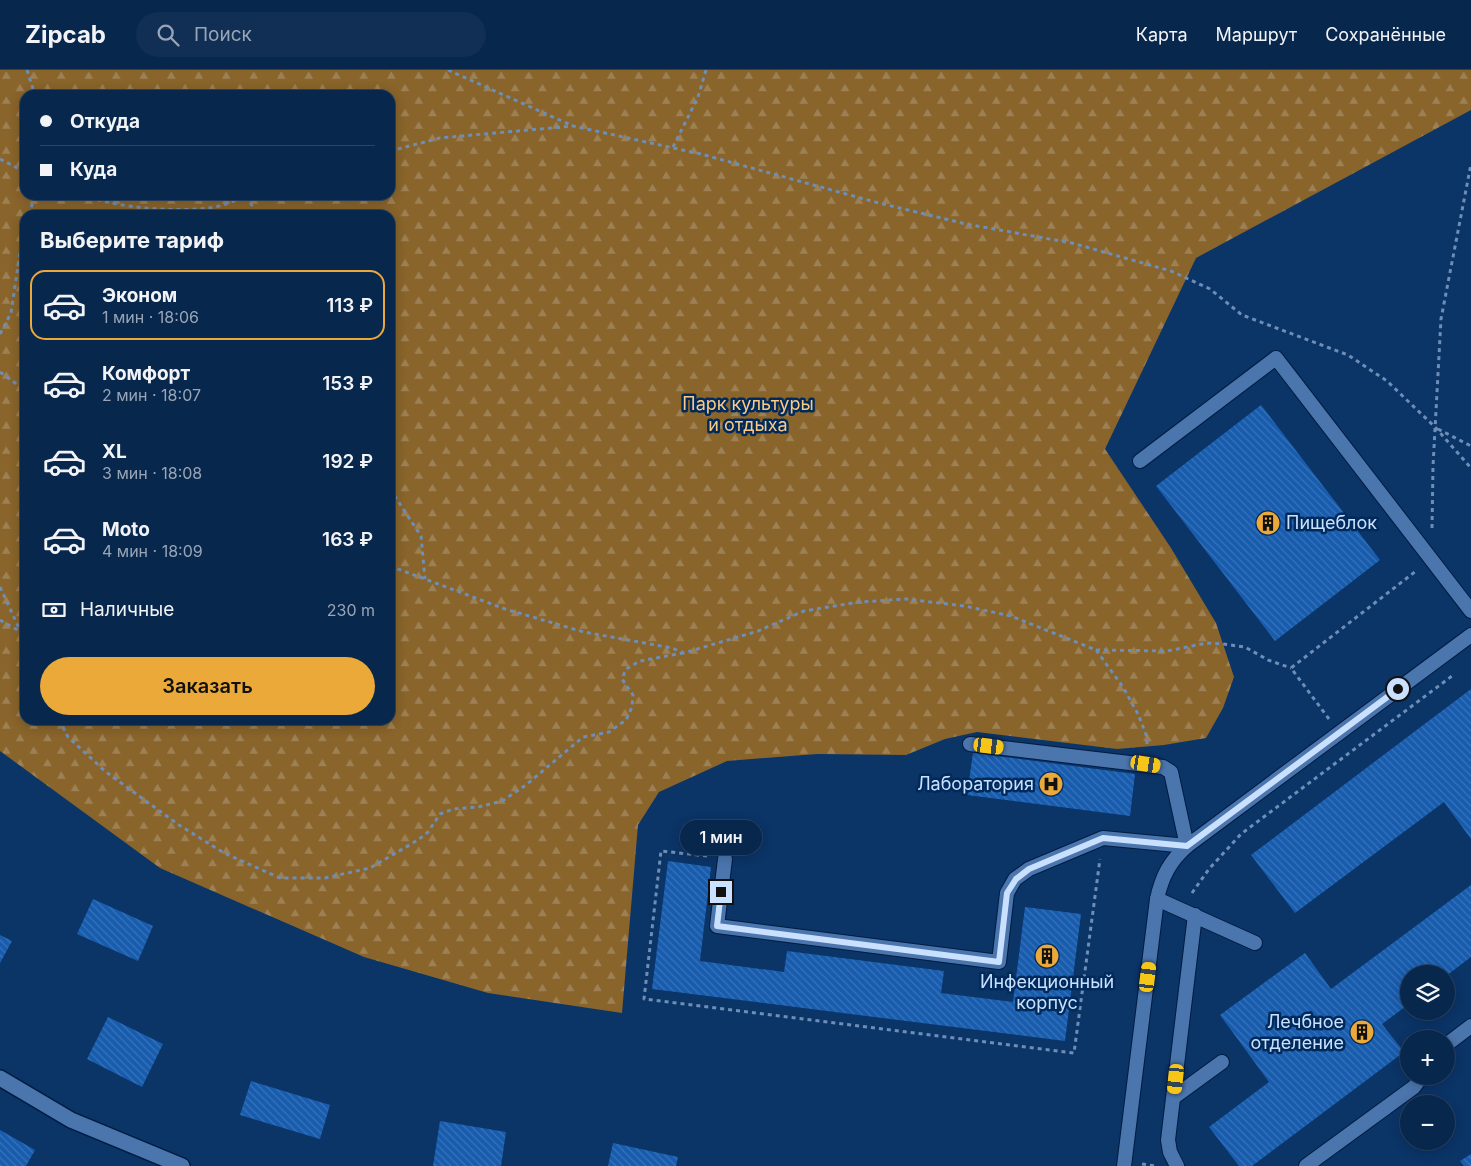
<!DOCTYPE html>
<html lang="ru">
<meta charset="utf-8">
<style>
:root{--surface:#08274d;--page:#112f54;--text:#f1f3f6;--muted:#98a5b6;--line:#294465;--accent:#eba93a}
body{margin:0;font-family:Inter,sans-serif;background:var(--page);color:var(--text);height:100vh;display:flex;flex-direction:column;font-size:19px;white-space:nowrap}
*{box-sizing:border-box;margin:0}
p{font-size:16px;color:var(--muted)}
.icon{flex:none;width:28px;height:28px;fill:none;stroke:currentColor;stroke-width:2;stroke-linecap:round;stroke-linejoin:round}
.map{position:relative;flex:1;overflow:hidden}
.drawer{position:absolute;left:20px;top:140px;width:375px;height:515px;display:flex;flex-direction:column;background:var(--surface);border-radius:15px;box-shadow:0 2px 12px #0003,0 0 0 1px var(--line)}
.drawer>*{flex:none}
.top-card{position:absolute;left:20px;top:20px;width:375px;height:110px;border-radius:15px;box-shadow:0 2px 12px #0003,0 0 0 1px var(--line);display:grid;align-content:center;height:110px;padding:0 20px;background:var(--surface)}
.tools{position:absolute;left:1400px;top:895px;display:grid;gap:10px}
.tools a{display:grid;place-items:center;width:55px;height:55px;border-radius:50%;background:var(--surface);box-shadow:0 2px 12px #0003,0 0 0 1px var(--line);font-size:25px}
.end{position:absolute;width:22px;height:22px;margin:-11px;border:6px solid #c9e0ff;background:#111;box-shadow:0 0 0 2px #111}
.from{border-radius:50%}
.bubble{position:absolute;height:35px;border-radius:18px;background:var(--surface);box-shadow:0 2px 12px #0003,0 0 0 1px var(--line);font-size:16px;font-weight:600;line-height:35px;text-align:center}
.car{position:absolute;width:15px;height:30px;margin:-15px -8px;border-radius:6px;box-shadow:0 0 4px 1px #0007;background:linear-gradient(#f5c518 24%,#345 0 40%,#f5c518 0 76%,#345 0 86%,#f5c518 0)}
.top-card b{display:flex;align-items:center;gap:18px;height:48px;font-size:19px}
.top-card b+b{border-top:1px solid var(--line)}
.top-card i{width:12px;height:12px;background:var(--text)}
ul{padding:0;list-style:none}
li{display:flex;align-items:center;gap:15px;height:70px;margin:0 10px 8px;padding:0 10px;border:2px solid transparent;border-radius:15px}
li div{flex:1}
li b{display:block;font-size:19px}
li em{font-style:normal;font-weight:600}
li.current{border-color:var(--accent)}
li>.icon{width:45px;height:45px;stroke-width:1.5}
h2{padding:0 20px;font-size:22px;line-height:60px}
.pay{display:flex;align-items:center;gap:12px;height:55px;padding:0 20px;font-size:19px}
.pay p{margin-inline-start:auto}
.primary-button{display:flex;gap:10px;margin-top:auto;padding:10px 20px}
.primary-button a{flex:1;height:58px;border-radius:30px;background:var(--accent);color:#111;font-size:20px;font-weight:600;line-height:58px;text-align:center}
header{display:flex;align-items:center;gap:30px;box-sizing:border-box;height:70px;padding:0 25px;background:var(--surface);border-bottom:1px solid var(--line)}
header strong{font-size:24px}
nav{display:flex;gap:28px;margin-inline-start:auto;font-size:18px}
.search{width:350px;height:45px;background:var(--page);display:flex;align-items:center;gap:12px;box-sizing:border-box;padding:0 18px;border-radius:28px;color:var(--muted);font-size:19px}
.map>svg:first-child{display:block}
.forest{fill:url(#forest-firs);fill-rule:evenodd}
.building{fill:url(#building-back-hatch)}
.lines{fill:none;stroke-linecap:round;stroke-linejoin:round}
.lane-casing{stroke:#001c41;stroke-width:16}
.street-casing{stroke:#001c41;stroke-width:18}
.path{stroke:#6e8eb6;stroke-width:3;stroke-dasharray:4 4;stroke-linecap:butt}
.lane{stroke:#4b75ad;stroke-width:14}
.street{stroke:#4b75ad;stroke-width:15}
.route{stroke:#c9e0ff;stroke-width:6}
.labels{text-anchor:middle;stroke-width:5;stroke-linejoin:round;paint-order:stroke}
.park-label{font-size:18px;fill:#fbca82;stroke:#002a5b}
.poi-label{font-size:18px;fill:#c9e0ff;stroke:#002a5b;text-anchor:end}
</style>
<header>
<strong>Zipcab</strong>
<div class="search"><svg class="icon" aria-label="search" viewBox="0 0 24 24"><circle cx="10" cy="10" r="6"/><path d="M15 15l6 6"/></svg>Поиск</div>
<nav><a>Карта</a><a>Маршрут</a><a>Сохранённые</a></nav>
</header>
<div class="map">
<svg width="1471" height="1096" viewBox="0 0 1471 1096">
<defs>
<pattern id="forest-firs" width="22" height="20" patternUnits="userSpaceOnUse" patternTransform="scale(1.25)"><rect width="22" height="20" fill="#89642b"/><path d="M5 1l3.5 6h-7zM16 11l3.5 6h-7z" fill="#9d8155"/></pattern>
<pattern id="building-back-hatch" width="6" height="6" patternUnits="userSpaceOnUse" patternTransform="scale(1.25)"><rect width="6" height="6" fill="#185cae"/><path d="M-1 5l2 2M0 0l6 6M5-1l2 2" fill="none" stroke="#3873ba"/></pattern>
</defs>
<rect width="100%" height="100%" fill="#0b3467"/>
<!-- forest -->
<path class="forest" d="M0 0H1471V40L1196 188 1105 379 1171 478 1216 553 1234 607 1223 638 1206 668 1164 675 1117 679 977 662 945 669 906 685 817 684 727 691 659 722 638 755 622 943 488 923 364 887 160 798 0 681ZM25 25H390V125H25ZM25 145H390V650H25Z"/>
<!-- building -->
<g class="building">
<path d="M1261 335 1380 490 1275 571 1156 416Z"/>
<path d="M1471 619V769L1444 732 1295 843 1251 785Z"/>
<path d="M973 683 1135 704 1130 746 967 725Z"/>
<path d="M668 791 711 797 700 891 784 902 787 881 944 901 941 923 1013 932 1025 837 1081 844 1065 971 652 919Z"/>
<path d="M1471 815V887L1446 906V904H1409V934L1382 954 1404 982 1252 1096H1239L1209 1057 1269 1012 1220 945 1305 883 1331 919Z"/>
<path d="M93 829 153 856 138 891 77 864Z"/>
<path d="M0 865 12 871 0 893Z"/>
<path d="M108 947 163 974 142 1017 87 989Z"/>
<path d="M251 1011 330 1035 320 1069 240 1045Z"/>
<path d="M440 1051 506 1062 501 1096H433Z"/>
<path d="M0 1060 35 1080 26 1096H0Z"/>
<path d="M613 1073 678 1087 676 1096H608Z"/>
<path d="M1471 1084V1096H1464L1460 1091Z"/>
</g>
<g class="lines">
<defs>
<g id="lane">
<path d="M1140 391 1276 288 1471 541"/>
<path d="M725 789 717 856 999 892 1007 823 1015 809 1029 799 1103 768 1187 776 1171 702 1163 697 970 674"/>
<path d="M1157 829 1255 873"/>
<path d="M1446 975 1471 956"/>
<path d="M1174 1027 1222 992"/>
<path d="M1124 1096 1157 829C1162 806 1170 791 1187 776L1471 565"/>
<path d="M1177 1096 1170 1082 1168 1070 1195 845"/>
<path d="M1306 1096 1414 1017 1422 1006"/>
</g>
<path id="street" d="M0 1008 71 1050 182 1096"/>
</defs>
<!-- lane casing -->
<use href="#lane" class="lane-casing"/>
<!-- street casing -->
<use href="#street" class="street-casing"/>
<!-- path -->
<g class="path">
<path d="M27 0 35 25"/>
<path d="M448 0 573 56"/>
<path d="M673 77 698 27 706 0"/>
<path d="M390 81 440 68 573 56 701 84 875 132 966 154 1072 173 1171 201 1210 219 1242 245 1348 285 1387 311 1435 357 1471 398"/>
<path d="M0 89 25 102"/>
<path d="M82 125C119 138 169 142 209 138 222 137 237 129 250 125"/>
<path d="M246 126 258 145"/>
<path d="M29 145 35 125"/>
<path d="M0 264 11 243 22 169 25 159"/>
<path d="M0 302 25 320"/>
<path d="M1438 359 1471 376"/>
<path d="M390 419 421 466 425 509"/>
<path d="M1432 458 1433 396 1441 249 1471 94"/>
<path d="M390 496 505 539 584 562 672 578 684 583 758 561 804 541 859 532 906 529 964 536 1011 546 1096 580 1123 617 1138 644 1147 667V676"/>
<path d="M0 517 25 571"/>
<path d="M0 550 21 562"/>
<path d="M1096 580 1167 581 1207 573 1223 574 1245 577 1268 590 1291 598"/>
<path d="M1329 649 1291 598 1416 501"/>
<path d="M59 650 68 667 106 702 179 755 224 783 280 808H325L370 798 418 770 428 762 440 744 453 739 478 737 502 731 526 715 583 667 609 662 626 650 632 637 633 625 622 609 626 599 640 591 683 583"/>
<path d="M707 786 661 781 644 929 1074 983 1100 789"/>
<path d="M1192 823 1209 799 1241 764 1452 606"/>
<path d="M1142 1094 1156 1096"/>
</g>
<!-- lane -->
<use href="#lane" class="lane"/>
<!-- street -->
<use href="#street" class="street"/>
</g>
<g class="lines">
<!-- route -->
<path class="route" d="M721 822 717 856 999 892 1007 823 1016 809 1029 799 1103 768 1187 776 1398 619"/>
</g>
<!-- icons -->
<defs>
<symbol id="building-disc" viewBox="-11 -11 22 22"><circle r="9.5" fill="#eba93a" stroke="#002a5b"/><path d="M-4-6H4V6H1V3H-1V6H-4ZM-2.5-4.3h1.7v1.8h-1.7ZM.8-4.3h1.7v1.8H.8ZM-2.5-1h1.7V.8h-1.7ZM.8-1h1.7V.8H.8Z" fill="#111"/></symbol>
<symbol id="hospital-disc" viewBox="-11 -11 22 22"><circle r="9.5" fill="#eba93a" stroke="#002a5b"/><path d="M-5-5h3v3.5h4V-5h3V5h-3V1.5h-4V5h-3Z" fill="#111"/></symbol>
</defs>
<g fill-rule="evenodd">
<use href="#building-disc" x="1254" y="439" width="28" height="28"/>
<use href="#hospital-disc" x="1037" y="700" width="28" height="28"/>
<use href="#building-disc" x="1033" y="872" width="28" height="28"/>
<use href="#building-disc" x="1348" y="948" width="28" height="28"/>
</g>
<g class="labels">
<!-- park labels -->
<g class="park-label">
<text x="748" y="340">Парк культуры<tspan x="748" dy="21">и отдыха</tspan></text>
</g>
<!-- poi labels -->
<g class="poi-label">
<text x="1286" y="459" text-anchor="start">Пищеблок</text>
<text x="1034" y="720">Лаборатория</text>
<text x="1047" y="918" text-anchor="middle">Инфекционный<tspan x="1047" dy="21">корпус</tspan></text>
<text x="1344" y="958">Лечбное<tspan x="1344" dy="21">отделение</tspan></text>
</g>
</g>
</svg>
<div class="tools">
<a><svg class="icon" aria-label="layers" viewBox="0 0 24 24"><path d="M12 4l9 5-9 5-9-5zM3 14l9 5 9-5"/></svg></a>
<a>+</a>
<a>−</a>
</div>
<i class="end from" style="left:1398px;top:619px"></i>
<i class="end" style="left:721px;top:822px"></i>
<div class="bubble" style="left:680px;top:750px;width:82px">1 мин</div>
<i class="car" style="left:989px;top:676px;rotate:97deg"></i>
<i class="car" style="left:1146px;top:694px;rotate:99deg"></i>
<i class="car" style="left:1148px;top:907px;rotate:7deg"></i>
<i class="car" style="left:1176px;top:1009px;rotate:186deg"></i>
<div class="top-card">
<b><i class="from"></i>Откуда</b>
<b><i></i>Куда</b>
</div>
<section class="drawer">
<h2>Выберите тариф</h2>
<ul>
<li class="current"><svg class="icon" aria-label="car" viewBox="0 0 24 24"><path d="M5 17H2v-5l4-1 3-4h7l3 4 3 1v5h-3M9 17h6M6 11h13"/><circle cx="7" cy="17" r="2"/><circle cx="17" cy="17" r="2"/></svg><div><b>Эконом</b><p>1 мин · 18:06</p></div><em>113 ₽</em></li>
<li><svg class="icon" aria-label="car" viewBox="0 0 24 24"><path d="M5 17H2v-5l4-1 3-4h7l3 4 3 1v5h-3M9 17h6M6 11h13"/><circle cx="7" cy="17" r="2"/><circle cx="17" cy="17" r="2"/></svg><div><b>Комфорт</b><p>2 мин · 18:07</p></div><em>153 ₽</em></li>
<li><svg class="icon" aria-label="car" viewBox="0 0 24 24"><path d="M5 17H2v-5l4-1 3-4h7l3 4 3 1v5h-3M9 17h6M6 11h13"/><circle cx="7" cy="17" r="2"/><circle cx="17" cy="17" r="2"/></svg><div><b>XL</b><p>3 мин · 18:08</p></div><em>192 ₽</em></li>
<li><svg class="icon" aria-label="car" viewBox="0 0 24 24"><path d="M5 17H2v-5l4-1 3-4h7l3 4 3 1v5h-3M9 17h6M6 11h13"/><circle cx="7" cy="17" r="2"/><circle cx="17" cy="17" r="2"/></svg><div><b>Moto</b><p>4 мин · 18:09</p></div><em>163 ₽</em></li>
</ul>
<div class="pay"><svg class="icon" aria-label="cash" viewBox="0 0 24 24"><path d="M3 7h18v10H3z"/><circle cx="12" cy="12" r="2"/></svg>Наличные<p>230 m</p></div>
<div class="primary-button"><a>Заказать</a></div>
</section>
</div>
